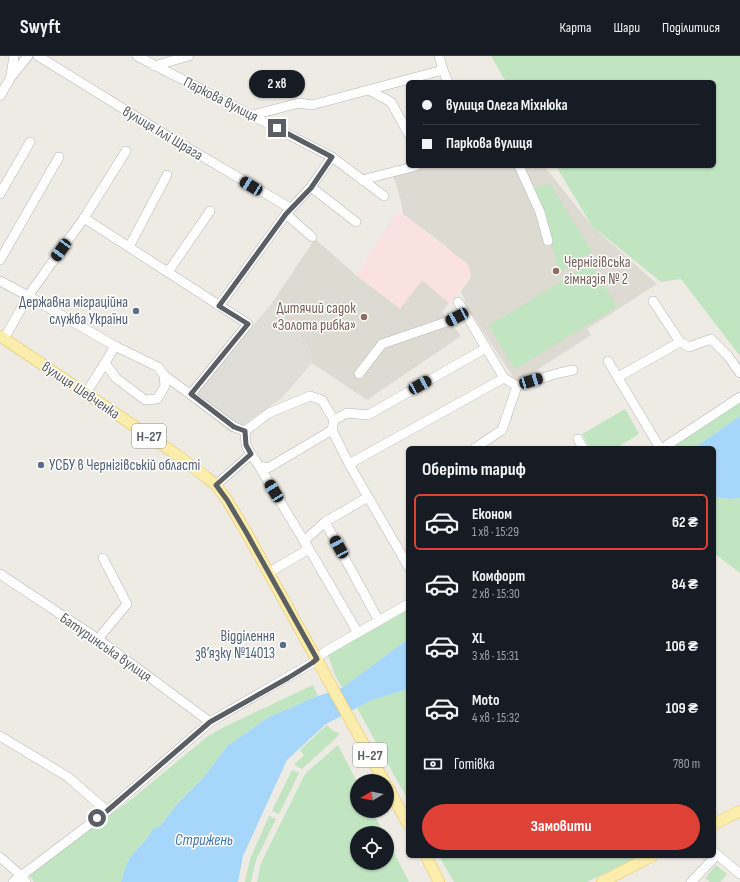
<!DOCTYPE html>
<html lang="uk">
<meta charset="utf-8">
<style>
:root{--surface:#171b24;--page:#20242c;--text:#f1f3f6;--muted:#9ea1a6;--line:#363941;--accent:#e04137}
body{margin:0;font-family:"Sofia Sans Condensed",sans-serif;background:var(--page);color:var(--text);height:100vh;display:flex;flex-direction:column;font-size:15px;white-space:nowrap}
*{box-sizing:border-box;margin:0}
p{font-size:13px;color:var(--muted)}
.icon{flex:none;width:22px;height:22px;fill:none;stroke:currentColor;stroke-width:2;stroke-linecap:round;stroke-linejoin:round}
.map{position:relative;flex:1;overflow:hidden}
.drawer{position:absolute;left:406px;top:390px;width:310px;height:412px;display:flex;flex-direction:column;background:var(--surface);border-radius:6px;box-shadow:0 1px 3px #0004}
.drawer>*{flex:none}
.top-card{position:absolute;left:406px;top:24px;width:310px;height:88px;border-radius:6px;box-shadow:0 1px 3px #0004;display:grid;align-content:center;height:88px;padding:0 16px;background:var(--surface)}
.needle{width:26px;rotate:260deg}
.fabs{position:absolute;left:350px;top:718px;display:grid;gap:8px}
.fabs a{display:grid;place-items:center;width:44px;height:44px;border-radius:50%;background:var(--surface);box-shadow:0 1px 3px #0004;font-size:20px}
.end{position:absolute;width:18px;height:18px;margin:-9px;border:5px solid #5b5f63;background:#fff;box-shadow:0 0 0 2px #fff}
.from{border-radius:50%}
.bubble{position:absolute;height:28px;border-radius:14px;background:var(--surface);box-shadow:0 1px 3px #0004;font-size:13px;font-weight:700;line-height:28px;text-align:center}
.car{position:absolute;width:12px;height:24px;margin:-12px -6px;border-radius:5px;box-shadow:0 0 3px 1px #0007;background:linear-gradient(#222 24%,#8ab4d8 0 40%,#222 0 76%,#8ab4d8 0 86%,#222 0)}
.top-card b{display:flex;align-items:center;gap:14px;height:38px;font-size:15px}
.top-card b+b{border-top:1px solid var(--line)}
.top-card i{width:10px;height:10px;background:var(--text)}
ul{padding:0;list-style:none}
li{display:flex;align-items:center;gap:12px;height:56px;margin:0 8px 6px;padding:0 8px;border:2px solid transparent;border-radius:6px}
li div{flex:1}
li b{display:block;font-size:15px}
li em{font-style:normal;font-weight:700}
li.active{border-color:var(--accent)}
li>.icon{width:36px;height:36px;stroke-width:1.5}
h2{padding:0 16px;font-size:18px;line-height:48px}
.pay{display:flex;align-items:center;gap:10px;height:44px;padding:0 16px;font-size:15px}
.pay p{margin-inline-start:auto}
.button{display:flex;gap:8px;margin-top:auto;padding:8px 16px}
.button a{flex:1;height:46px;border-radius:24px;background:var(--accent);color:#fff;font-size:16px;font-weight:700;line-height:46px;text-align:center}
header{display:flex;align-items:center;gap:24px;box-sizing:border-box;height:56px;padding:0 20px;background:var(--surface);border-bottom:1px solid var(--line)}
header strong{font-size:19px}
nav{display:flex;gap:22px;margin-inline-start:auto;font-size:14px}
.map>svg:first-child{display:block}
.industrial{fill:#dfddd8}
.education{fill:#dddad2}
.medical{fill:#fae2e0}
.green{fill:#c1e4c1}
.water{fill:#a6d7fb}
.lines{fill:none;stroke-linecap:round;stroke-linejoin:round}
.minor-casing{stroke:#b4b6ba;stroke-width:10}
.major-casing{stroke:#eac160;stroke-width:12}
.minor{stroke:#fff;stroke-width:9}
.major{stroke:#fbedab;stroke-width:11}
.route{stroke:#5b5f63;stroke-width:5}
.education-dot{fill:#8d6e63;stroke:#fff;stroke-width:1.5}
.service-dot{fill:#5c6f8a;stroke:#fff;stroke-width:1.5}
.labels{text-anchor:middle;stroke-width:3;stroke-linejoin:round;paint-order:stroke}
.shield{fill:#fff;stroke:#8c8f92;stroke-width:1}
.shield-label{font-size:14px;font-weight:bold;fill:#5b5f63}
.street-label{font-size:15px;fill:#5b5f63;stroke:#fff}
.education-label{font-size:15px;fill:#785e54;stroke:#fff;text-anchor:start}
.service-label{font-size:15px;fill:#4e5e75;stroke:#fff;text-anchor:end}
.water-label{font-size:16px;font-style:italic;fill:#4478ac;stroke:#fff}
</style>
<header>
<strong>Swyft</strong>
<nav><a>Карта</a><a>Шари</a><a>Поділитися</a></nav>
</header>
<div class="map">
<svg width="740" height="826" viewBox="0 0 740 826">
<rect width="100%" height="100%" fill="#edebe3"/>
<!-- industrial -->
<path class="industrial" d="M272 247 309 291 312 307 281 343 231 377 191 345Z"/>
<!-- education -->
<g class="education">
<path d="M428 110H544L592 170 657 228 587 273 591 279 517 327 467 251 464 242 461 236 471 221 446 190 403 158 401 145 393 119Z"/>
<path d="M315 183 356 219 400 252 422 224 449 247 442 256 461 280 367 344 312 307 309 291 272 247Z"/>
</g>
<!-- medical -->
<path class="medical" d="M398 155 469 209 471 221 449 247 422 224 400 253 356 219Z"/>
<!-- green -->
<g class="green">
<path d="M491 0H740V300L681 223 661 226 592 170 556 110H714V26H506Z"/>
<path d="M550 128 592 196 559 216 544 156 533 132Z"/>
<path d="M591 207 617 251 515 313 489 270Z"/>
<path d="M740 347V360L694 392H671Z"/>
<path d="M625 353 639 378 616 392H590L582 378Z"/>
<path d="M714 441 730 443 740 442V517L714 497Z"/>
<path d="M408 554V583L342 632 335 619 328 599Z"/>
<path d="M313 629 318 640 269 661 228 689 203 722 177 748 161 769 152 774C148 784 139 790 132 799 126 806 124 817 121 826H34L29 819 133 742 208 680 224 671Z"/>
<path d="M408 633V744L357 652 372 644Z"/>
<path d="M327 669 333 675 339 677 338 680 302 713 294 709 304 699 300 694Z"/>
<path d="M338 689 357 726V755H372L384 777H357V807H387V783L409 826H257L261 807 305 718Z"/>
<path d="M292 714 299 717 279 758 272 755Z"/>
<path d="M269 760 276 763 256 804 251 826H245L250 803Z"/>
<path d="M439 800H640L587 826H454Z"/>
<path d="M716 809 727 818 720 826H710L705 822Z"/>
</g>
<!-- water -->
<g class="water">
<path d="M740 360V442L730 443 714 441V392H694Z"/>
<path d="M408 583V633L372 644 326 668 287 704 243 800 238 826H121C124 817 126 806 132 799 139 790 148 784 152 774L161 769 177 748 203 722 228 689 269 661 318 640 342 632Z"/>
</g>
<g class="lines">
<defs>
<g id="minor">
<path d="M38 0 161 76 290 152"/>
<path d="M137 0 332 101 384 140"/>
<path d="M439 0 443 14"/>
<path d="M154 10 189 0"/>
<path d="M11 19 14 0"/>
<path d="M369 34 391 46 408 77"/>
<path d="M0 40 11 21 28 0"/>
<path d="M253 59 299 47 312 49 443 14 448 26"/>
<path d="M126 95 84 162 28 240 115 290 158 311 164 319 234 371 245 375 246 389 251 398"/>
<path d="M519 110 540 156 548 185"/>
<path d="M362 124 416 110"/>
<path d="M311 131 356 166"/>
<path d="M0 138 30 86"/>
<path d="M286 158 312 181"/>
<path d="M84 162 248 268 191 338"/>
<path d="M129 191 167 119"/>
<path d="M0 204 59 101"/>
<path d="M168 216 210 155"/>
<path d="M0 225 28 240 4 283"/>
<path d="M653 245 680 286"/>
<path d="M219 250 286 158 311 131 332 101"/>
<path d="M608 305 660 392"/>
<path d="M105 307 115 290"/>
<path d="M359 318 382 288 449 265 465 257 458 246"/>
<path d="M618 321 680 286 689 291 711 283 728 300 740 317"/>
<path d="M517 330 559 317 573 314"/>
<path d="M86 337 105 307 116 322 145 344 157 343 165 330 164 319"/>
<path d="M332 374 349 408 504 322 465 257"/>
<path d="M245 375 269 357 310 340 322 344 334 364"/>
<path d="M578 383 583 392"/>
<path d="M475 392 502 374 517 330 504 322"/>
<path d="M663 392 740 341"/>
<path d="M349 408 408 510"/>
<path d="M259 410 304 485"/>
<path d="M216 429 251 398 259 410 268 412 332 374 334 364 347 357 368 359 486 292"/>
<path d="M325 466 368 441"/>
<path d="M309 493 304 485 325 466 379 565"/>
<path d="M268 517 309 493 358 577"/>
<path d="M0 518 98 583 210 666"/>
<path d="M98 583 127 548 103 502"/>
<path d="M0 680 68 721 107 755"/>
<path d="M714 796 740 818"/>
<path d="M0 801 17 816 26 826"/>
<path d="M13 826 107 755 210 666 312 607 326 595 408 548"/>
<path d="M691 826 717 799"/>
</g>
<g id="major">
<path d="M0 280 173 396 206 421 216 429 227 444 246 476 384 725"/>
<path d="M387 730 408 768"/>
<path d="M714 768 740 755"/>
<path d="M426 800 439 826"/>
<path d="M602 826 652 800"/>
</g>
</defs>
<!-- minor casing -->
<use href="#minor" class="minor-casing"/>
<!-- major casing -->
<use href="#major" class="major-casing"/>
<!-- minor -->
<use href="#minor" class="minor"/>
<!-- major -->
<use href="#major" class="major"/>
</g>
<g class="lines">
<!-- route -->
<path class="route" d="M97 762 107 755 210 666 288 622 312 607 317 603 246 476 227 444 216 429 251 398 246 389 245 375 234 371 191 338 248 268 219 250 286 158 311 132 332 101 277 72"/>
</g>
<!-- markers -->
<g class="education-dot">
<circle cx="556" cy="215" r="4"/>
<circle cx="364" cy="261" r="4"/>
</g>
<g class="service-dot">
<circle cx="136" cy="255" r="4"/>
<circle cx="41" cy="409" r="4"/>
<circle cx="283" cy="589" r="4"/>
</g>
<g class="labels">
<!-- shield labels -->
<g class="shield">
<rect x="132" y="368" width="34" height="24" rx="3"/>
<rect x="353" y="687" width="34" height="24" rx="3"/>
</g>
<g class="shield-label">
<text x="149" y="385">Н-27</text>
<text x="370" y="704">Н-27</text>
</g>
<!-- street labels -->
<g class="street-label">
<text transform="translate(221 43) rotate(27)" y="5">Паркова вулиця</text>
<text transform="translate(163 77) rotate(31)" y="5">вулиця Іллі Шрага</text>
<text transform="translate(81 334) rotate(34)" y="5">вулиця Шевченка</text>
<text transform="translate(106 591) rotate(35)" y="5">Батуринська вулиця</text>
</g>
<!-- education labels -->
<g class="education-label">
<text x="564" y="211">Чернігівська<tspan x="564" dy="17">гімназія № 2</tspan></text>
<text x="356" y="257" text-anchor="end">Дитячий садок<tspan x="356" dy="17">«Золота рибка»</tspan></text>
</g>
<!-- service labels -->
<g class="service-label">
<text x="128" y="251">Державна міграційна<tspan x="128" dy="17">служба України</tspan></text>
<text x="49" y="414" text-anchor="start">УСБУ в Чернігівській області</text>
<text x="275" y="585">Відділення<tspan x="275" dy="17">зв’язку №14013</tspan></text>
</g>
<!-- water labels -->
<g class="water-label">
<text x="204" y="789">Стрижень</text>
</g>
</g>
</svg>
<div class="fabs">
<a><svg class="needle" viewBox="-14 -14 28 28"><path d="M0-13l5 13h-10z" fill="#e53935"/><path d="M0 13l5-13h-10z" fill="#9ea1a6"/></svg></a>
<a><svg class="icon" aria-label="locate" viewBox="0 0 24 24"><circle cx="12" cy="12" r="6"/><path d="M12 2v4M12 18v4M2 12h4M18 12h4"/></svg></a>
</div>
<i class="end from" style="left:97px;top:762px"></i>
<i class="end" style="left:277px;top:72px"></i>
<div class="bubble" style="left:249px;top:14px;width:56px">2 хв</div>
<i class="car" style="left:251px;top:130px;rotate:301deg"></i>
<i class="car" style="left:61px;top:194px;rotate:216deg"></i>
<i class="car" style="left:457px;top:261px;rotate:242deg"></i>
<i class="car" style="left:531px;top:325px;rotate:73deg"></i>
<i class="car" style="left:420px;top:329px;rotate:61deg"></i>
<i class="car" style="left:274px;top:435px;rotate:329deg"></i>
<i class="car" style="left:339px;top:491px;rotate:331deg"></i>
<div class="top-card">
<b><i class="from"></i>вулиця Олега Міхнюка</b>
<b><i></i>Паркова вулиця</b>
</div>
<section class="drawer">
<h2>Оберіть тариф</h2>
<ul>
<li class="active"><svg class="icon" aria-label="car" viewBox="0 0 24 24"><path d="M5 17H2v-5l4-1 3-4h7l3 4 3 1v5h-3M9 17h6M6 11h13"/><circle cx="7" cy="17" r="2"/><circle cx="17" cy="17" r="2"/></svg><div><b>Економ</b><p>1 хв · 15:29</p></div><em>62 ₴</em></li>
<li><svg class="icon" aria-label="car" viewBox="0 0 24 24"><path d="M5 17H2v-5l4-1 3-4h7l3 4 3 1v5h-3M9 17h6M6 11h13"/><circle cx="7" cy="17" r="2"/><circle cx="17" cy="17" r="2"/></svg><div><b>Комфорт</b><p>2 хв · 15:30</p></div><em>84 ₴</em></li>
<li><svg class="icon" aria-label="car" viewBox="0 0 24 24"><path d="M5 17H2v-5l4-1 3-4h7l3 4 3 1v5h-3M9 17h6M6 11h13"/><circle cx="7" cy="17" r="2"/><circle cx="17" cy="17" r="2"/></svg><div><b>XL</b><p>3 хв · 15:31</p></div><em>106 ₴</em></li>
<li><svg class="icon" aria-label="car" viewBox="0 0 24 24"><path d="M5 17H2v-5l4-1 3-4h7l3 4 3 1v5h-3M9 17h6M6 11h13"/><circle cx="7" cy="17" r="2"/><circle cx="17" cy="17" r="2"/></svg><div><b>Moto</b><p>4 хв · 15:32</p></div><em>109 ₴</em></li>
</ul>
<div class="pay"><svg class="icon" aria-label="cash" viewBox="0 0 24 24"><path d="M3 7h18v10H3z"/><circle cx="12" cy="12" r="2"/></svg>Готівка<p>780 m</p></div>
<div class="button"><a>Замовити</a></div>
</section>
</div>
